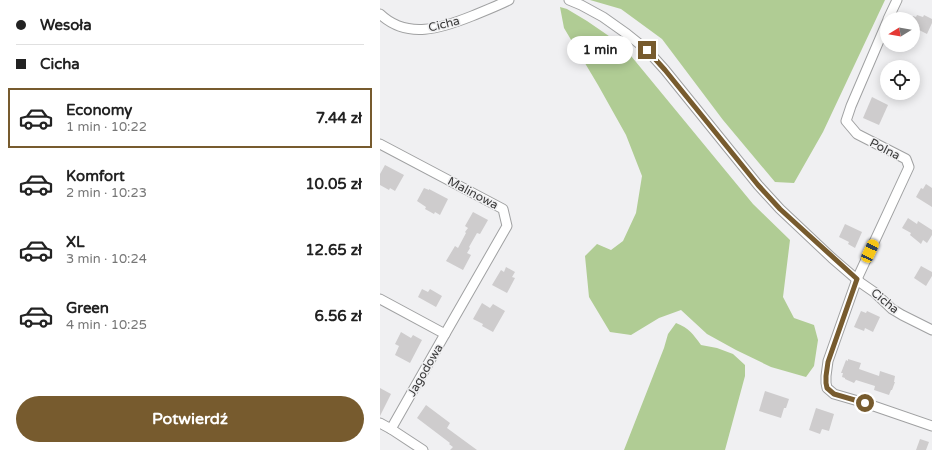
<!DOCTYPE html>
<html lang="pl">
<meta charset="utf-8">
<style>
:root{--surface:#fff;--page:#f2f2f2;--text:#222;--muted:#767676;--line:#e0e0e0;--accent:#775b2e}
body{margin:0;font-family:"Varela Round",sans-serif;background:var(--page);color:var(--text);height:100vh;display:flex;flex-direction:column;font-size:15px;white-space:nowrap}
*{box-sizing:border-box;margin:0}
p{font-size:13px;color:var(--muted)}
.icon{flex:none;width:22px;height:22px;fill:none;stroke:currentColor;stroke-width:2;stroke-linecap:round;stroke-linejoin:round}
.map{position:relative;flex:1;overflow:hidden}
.drawer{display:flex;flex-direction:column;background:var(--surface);width:380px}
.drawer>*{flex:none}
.banner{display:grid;align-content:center;height:88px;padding:0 16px;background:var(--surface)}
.needle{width:26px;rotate:259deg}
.tools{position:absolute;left:500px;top:12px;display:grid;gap:8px}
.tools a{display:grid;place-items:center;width:40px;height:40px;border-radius:50%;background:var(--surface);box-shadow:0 2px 10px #0003;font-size:20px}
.end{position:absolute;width:18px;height:18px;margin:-9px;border:5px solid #775b2e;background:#fff;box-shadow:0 0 0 2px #fff}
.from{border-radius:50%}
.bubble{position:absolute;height:28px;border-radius:14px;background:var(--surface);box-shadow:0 2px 10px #0003;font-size:13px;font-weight:800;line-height:28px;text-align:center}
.car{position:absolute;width:12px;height:24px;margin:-12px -6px;border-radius:5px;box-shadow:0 0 3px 1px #0007;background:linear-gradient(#f5c518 24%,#345 0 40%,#f5c518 0 76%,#345 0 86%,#f5c518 0)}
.banner b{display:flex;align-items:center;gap:14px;height:38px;font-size:15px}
.banner b+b{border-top:1px solid var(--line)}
.banner i{width:10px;height:10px;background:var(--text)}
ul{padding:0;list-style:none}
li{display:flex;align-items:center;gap:12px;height:60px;margin:0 8px 6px;padding:0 8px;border:2px solid transparent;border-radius:0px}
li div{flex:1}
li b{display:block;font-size:15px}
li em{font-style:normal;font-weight:800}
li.active{border-color:var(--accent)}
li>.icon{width:36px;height:36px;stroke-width:1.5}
.primary-button{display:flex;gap:8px;margin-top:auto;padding:8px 16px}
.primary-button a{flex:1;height:46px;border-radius:24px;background:var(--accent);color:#fff;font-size:16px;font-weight:800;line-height:46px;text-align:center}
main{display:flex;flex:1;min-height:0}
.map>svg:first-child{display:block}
.forest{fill:#b0cc94}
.building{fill:#cecccd}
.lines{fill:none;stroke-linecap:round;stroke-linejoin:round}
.minor-casing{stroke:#a0a1a2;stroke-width:11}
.minor{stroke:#fff;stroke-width:9}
.route{stroke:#775b2e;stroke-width:5}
.labels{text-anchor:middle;stroke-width:3;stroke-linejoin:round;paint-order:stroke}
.street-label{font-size:12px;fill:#383838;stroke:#f0f0f2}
</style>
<main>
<section class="drawer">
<div class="banner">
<b><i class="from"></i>Wesoła</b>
<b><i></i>Cicha</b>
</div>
<ul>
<li class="active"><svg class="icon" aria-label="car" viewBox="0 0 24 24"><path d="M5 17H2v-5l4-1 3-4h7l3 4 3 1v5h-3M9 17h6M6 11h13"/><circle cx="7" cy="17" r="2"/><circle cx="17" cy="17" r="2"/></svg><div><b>Economy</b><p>1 min · 10:22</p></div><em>7.44 zł</em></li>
<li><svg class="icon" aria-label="car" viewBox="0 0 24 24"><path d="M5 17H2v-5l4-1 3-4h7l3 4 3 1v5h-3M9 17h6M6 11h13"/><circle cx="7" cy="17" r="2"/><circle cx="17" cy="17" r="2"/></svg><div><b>Komfort</b><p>2 min · 10:23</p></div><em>10.05 zł</em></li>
<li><svg class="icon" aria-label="car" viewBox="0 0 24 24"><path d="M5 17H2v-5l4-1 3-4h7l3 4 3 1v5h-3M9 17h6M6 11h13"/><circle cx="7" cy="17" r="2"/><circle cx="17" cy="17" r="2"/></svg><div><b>XL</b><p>3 min · 10:24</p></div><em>12.65 zł</em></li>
<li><svg class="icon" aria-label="car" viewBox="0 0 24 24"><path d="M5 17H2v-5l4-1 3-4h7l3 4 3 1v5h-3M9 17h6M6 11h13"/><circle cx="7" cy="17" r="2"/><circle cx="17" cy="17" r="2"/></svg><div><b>Green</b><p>4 min · 10:25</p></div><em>6.56 zł</em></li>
</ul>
<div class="primary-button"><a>Potwierdź</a></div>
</section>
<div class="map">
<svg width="552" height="450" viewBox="0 0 552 450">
<rect width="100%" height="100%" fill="#f0f0f2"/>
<!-- forest -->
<g class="forest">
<path d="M210 0H505L443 132 414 183 395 182 343 120 282 39 241 9Z"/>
<path d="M180 7 187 9 207 21 242 45 373 204 410 240 403 297 414 318 434 325 438 340 434 366 426 377 391 367 356 350 327 334 301 310 279 318 251 335 230 332 209 297 205 256 217 244 231 250 243 241 256 213 262 176 246 135 218 85 184 28Z"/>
<path d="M296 323C309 328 313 334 321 345L337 348 353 354 365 365V376L345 450H244L284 348 288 334Z"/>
</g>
<!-- building -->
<g class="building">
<path d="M537 15 543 17 544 15 552 19V23L547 34 533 27V16L536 17Z"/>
<path d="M492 97 508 105 499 125 483 118Z"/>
<path d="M5 165 24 175 15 191 10 188 9 190 0 185V174Z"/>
<path d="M546 184 552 188V207L536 197 541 188 543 189Z"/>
<path d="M44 188 49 190V189L68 199 60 215 55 212 54 214 45 209 46 207 37 201Z"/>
<path d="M93 212 108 220 100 234 97 233 89 247 90 248 87 253 91 255 83 270 66 261 75 246 78 248 86 233 85 232 88 228 85 226Z"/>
<path d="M528 218 537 224 538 221 552 230V235L547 243 543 240 541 244 530 235 531 233 522 228Z"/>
<path d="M465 224 482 232 475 248 468 244 469 242 459 237Z"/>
<path d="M541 266 552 272V276L546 286 534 278Z"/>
<path d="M126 267 135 272 132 277 135 278 127 293 112 285 121 270 124 272Z"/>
<path d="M42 289 48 292 50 289 62 296 56 307 38 297Z"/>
<path d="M102 303 110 308 113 304 125 311 113 332 102 326 103 324 93 319Z"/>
<path d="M481 311 486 313 487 311 500 317 493 332 485 328 484 331 474 327Z"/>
<path d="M21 332 31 338 33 335 42 340 30 363 15 355 19 346 15 344Z"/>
<path d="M468 359 481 363 479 369 499 376 500 371 515 376 514 382H515L512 390H511L509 395 494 390 495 386 476 380 474 383 465 379V378L462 377 463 373H461L466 360 468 361Z"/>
<path d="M0 388 11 394 0 416Z"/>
<path d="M385 391 409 399 406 408H404L401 418 379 411Z"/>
<path d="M46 405 70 423 67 428 97 450H70L73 447 69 444 70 443 37 418Z"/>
<path d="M436 408 454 414 449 431 442 429 440 434 429 430Z"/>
<path d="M540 439 549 442 546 450H536Z"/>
</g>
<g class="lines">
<defs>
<g id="minor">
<path d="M189 0 201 5 223 17 247 34 267 50 285 70 378 185 400 209 452 258 481 283 494 292 512 309 522 315 552 330"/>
<path d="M0 14C27 40 62 28 92 16 104 11 117 6 129 0"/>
<path d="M508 19 517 0"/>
<path d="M507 22 471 106 466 121 477 134 526 159 529 167 477 279 448 361 446 376V383L447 388 454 394 485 403 552 426"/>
<path d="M0 144 123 209 127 226 65 334"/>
<path d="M0 299 65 334 11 429"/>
<path d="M0 423 11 429 43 450"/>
</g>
</defs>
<!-- minor casing -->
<use href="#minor" class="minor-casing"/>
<!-- minor -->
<use href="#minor" class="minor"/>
</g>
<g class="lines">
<!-- route -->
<path class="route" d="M267 50 285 70 378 185 400 209 477 279 448 362 446 376V383L447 388 454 394 485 403"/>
</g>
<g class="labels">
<!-- street labels -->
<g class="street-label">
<text transform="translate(64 24) rotate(-14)" y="4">Cicha</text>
<text transform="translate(505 149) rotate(27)" y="4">Polna</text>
<text transform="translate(93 193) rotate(28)" y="4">Malinowa</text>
<text transform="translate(505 301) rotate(39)" y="4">Cicha</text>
<text transform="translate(45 370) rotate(-60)" y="4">Jagodowa</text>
</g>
</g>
</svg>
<div class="tools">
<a><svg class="needle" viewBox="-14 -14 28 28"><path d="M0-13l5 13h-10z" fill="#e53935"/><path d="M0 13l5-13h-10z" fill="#767676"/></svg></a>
<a><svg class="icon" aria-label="locate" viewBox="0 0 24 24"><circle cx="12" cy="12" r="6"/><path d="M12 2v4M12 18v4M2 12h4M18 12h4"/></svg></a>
</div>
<i class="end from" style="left:485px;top:403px"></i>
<i class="end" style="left:267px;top:50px"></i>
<div class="bubble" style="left:187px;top:36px;width:66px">1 min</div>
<i class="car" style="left:490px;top:251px;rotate:25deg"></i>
</div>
</main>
